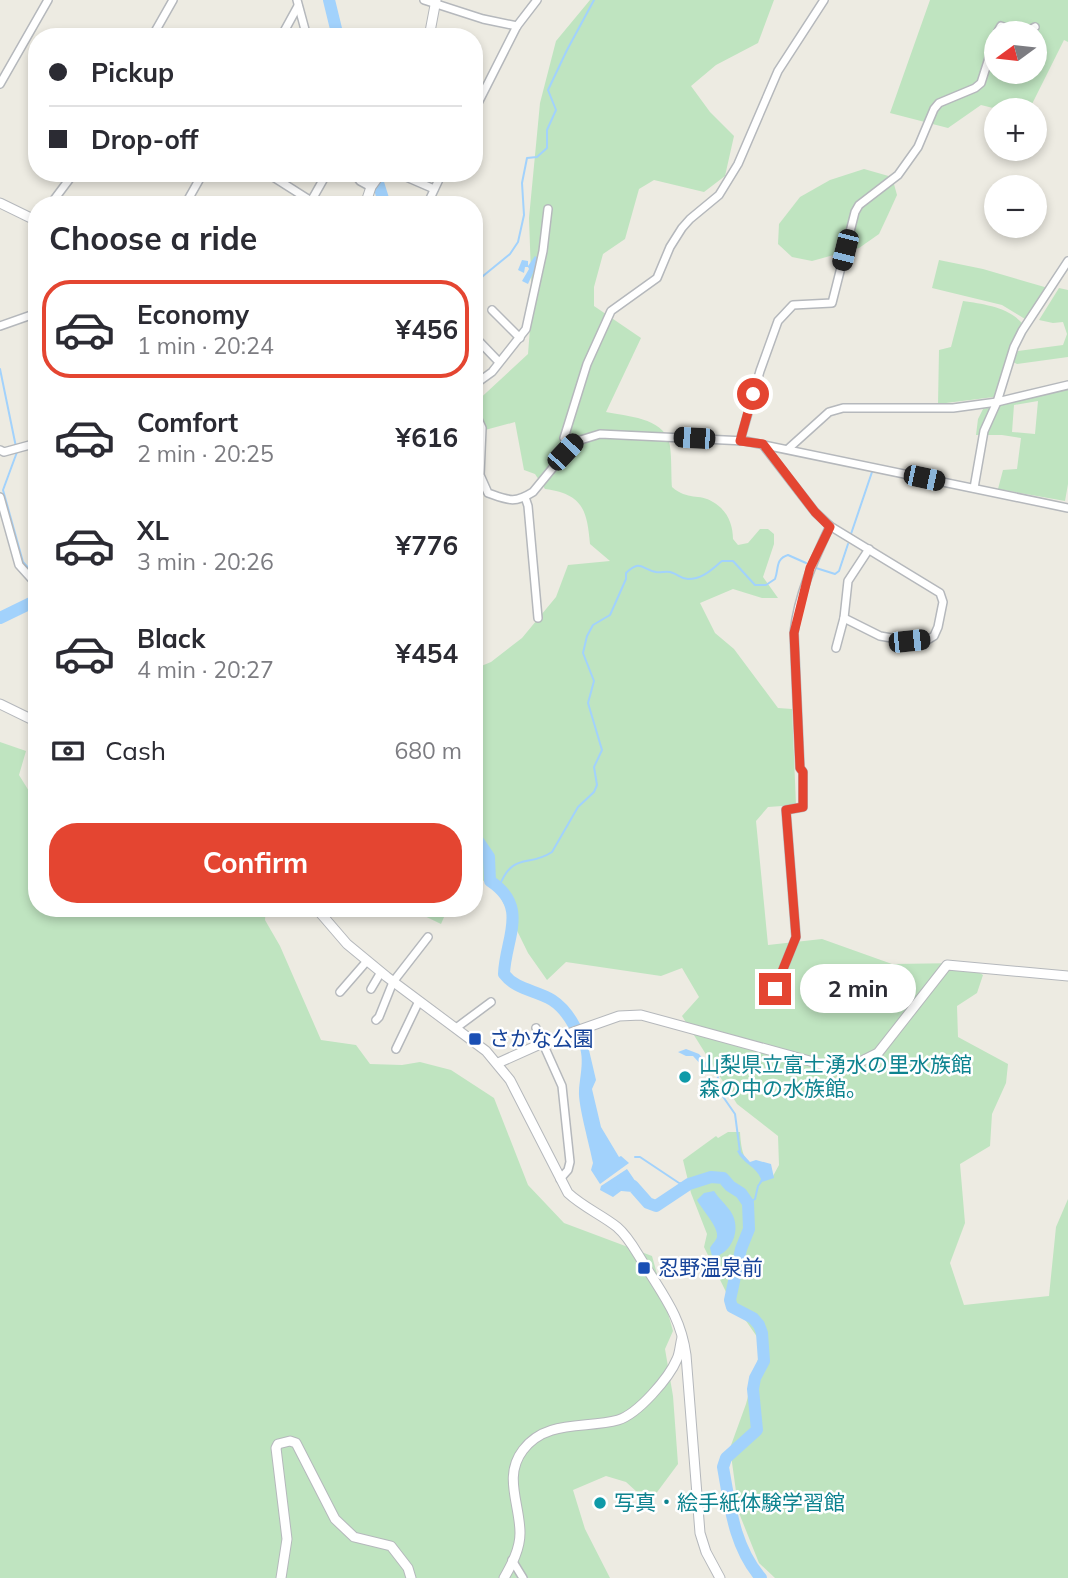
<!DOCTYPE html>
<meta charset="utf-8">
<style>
:root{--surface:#fff;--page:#f7f7f7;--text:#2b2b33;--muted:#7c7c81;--line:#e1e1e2;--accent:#e44531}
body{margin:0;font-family:Mulish,"Noto Sans JP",sans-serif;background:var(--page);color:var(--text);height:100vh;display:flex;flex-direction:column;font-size:26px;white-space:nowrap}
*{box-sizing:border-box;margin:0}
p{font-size:23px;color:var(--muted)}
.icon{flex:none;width:38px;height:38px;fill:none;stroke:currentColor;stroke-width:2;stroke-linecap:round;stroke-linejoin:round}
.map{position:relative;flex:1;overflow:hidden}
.side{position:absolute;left:28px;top:196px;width:455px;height:721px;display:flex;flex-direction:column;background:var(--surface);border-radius:28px;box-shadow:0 4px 10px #0003}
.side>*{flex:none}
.top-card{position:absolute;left:28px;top:28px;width:455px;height:154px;border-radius:28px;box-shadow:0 4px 10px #0003;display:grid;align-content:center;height:154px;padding:0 21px;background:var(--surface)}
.needle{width:46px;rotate:255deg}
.buttons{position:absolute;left:984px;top:21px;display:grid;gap:14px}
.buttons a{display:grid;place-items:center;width:63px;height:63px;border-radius:50%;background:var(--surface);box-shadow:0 4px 10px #0003;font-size:35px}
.end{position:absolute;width:32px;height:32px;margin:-16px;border:9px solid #e44531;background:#fff;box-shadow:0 0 0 4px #fff}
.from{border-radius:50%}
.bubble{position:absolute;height:49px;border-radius:24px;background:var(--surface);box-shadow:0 4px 10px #0003;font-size:23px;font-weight:700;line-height:49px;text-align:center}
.car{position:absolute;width:21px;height:42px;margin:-21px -10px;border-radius:9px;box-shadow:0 0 5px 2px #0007;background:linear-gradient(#222 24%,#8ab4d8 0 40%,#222 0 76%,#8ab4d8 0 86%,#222 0)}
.top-card b{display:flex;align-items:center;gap:24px;height:66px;font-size:26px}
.top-card b+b{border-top:2px solid var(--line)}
.top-card i{width:18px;height:18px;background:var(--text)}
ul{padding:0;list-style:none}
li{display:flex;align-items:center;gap:21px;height:98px;margin:0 14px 10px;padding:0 7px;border:4px solid transparent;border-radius:28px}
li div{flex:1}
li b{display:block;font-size:26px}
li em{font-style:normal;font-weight:700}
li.on{border-color:var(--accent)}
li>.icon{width:63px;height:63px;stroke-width:1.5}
h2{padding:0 21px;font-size:32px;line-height:84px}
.pay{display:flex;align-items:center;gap:18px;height:77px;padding:0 21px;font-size:26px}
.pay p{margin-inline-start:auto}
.button{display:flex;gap:14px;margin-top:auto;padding:14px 21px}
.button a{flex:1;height:80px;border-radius:28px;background:var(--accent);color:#fff;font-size:28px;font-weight:700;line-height:80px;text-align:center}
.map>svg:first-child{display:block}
.green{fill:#bfe4c0;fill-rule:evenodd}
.water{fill:#a2d2fc}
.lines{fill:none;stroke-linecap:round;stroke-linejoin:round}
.stream{stroke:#a2d2fc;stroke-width:2}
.river{stroke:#a2d2fc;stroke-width:12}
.minor-casing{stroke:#b5b8bc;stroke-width:10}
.tertiary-casing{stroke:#b5b8bc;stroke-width:11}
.minor{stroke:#fff;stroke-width:7}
.tertiary{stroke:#fff;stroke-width:9}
.route{stroke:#e44531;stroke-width:9}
.transit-dot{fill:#1a4fb4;stroke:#fff;stroke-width:2.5}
.culture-dot{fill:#0f9aa8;stroke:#fff;stroke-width:2.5}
.labels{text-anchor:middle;stroke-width:5;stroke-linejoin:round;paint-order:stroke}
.transit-label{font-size:21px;fill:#164399;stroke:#fff;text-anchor:start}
.culture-label{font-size:21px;fill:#0d838f;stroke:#fff;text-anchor:start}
</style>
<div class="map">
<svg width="1068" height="1578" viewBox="0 0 1068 1578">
<rect width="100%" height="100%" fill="#edebe2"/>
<!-- green -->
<g class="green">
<path d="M590 0H774L758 43 716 65 691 86 710 112 734 136 725 176 704 192 654 180 639 189 625 239 603 254 594 287V306L641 338 606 412C626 416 663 418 669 442 672 452 671 475 672 487 688 501 699 493 713 502 727 510 733 524 733 539L738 545 748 543 760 529H768L774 534V544L763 577 778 598H762L733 589 700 603 715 633 734 649 778 708 792 709 796 805 768 807 756 821 768 945 822 939 892 964 963 963 983 975 977 993 957 1006 958 1037 1008 1064 1006 1083 992 1114 990 1146 960 1164 965 1223 950 1263 964 1305 1049 1296 1056 1227 1068 1199V1578H775L759 1563 739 1513 730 1448 746 1404 762 1344 726 1292 704 1247 707 1234 691 1193 683 1160 716 1136 718 1138 728 1132H740C742 1164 747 1162 773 1176L779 1165 778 1136 737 1104 682 1016 699 997 682 968 661 976 566 962 547 980 528 953 500 896 474 872V669L491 662 522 638 556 597 568 565 610 561 590 544C587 509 582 494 545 489L535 474 524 470 515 422 474 433V404L528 354 532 303 529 218 540 103 556 41Z"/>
<path d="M930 0H1068V42L1064 40 1029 110H1001L981 105 948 128 890 113ZM996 33H1034V72H996Z"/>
<path d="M864 169 892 177 897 195 887 217 879 234 859 248 812 261 792 257 778 244 779 224 800 197 830 180Z"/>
<path d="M939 260 983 269 1048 288 1025 319 1002 305 932 288Z"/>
<path d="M1059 288 1068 290V357L1017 364 1013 362 1018 351 1063 345 1067 334 1063 322 1053 323 1039 320Z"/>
<path d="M963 301C983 304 1008 307 1022 323L1012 341 994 397 938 404 939 350 951 347Z"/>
<path d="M1068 388V484L1065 501 998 489 1003 470 1017 469 1021 438 1002 435H976L978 419 983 409ZM1038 401 1035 434 1012 432 1014 405Z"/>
<path d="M0 742 26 751 19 775 37 804V908H266L265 920 280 946 321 1040 356 1045 370 1064 402 1065 420 1062 451 1070 494 1098 528 1185 564 1223 652 1256 673 1331 665 1349 673 1396 678 1464 649 1503 626 1482 606 1476 573 1490 585 1529 610 1578H0Z"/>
<path d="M408 908H448L441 924Z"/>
</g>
<!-- water -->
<g class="water">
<path d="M535 256 539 260 528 284 522 281 529 269 528 267H525L524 273 518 270 522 260 528 261V266Z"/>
<path d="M37 475V524L32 526C29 510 25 488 37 475Z"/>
<path d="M585 1033 596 1080 592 1089 601 1127 619 1157 621 1156 629 1163 600 1184 591 1170 593 1163C590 1147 578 1105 579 1091 580 1073 587 1053 574 1036Z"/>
<path d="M686 1049 699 1054 713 1071 706 1070 693 1056H686L678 1052Z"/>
<path d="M739 1150 750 1162 756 1160 771 1164 774 1178 759 1183 761 1179C756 1166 743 1164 737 1151Z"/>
<path d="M627 1169 640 1188 621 1191 613 1197 600 1190 601 1186Z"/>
<path d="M714 1191C720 1200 723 1201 728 1208 743 1225 734 1251 715 1257L712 1256 710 1248C712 1244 716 1241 717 1237 719 1227 702 1210 697 1200L704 1193Z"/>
</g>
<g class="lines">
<!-- stream -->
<g class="stream">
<path d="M474 285 483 276 510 254 518 242 524 215 522 183 527 158 537 157 547 148V130L556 110 548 90 567 50 594 0"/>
<path d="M0 369 16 447"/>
<path d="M17 452 3 490 23 562 37 578"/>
<path d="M851 534 872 472"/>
<path d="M816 568 835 574 839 571 848 544"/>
<path d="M499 887C513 851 528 868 552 852L578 807 594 792 597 785 594 767 602 750 588 703 594 681 583 653 587 636 593 625 610 615 626 579V573C641 559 641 569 656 572 662 573 667 570 673 573 679 575 681 579 688 579 703 579 712 569 722 561H733L755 585H766L775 579C779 569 775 559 788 555L806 563"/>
<path d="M713 1071 718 1075 717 1088 735 1114 740 1152"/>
<path d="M635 1157H640L679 1183 689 1184"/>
<path d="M748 1203 755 1199 758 1186 761 1182"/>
</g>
<!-- river -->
<g class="river">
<path d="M329 0 338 37"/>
<path d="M375 173 385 205"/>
<path d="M0 618 37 600"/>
<path d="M474 835 489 857 490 881C530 907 505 939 504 974 516 990 536 990 552 1000 566 1009 575 1025 581 1040"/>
<path d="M622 1185 633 1186 648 1203 656 1206 689 1184 711 1177 723 1178 730 1186 741 1193 748 1203 749 1229 741 1249 730 1300 732 1307 753 1318 759 1325 762 1333 764 1361 755 1378 753 1389 757 1430 726 1458 723 1467C730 1506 734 1547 761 1578"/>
</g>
<defs>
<g id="minor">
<path d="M297 0 307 37"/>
<path d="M424 0 483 19 517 26"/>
<path d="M997 33 1001 26 1018 33"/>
<path d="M1024 33 1035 27"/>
<path d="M152 37 173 0"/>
<path d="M281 37 298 6"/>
<path d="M0 84 48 0"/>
<path d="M474 111 517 26 537 0"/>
<path d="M267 173 311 201"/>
<path d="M354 173 360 181 371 187"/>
<path d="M397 173 434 189"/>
<path d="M310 203 327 173"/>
<path d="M50 205 74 173"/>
<path d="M185 205 203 173"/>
<path d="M427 205 442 173"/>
<path d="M492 310 520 338"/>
<path d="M0 326 37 313"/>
<path d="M474 336 499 362"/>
<path d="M474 385 492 372 526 329 543 251 548 209"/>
<path d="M474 410 482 428 480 475 488 493C508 500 514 504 533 492L574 442 600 434 745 441 1068 508"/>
<path d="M564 438 587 364 611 311 657 278 670 247 682 228 690 219 719 195 738 164 778 71 824 0"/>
<path d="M740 441 760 371 778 321 793 305 832 303 855 212 859 205 898 175 918 147 934 109 939 103 975 88 981 83 996 36"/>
<path d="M763 445 815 512 830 526 940 593 943 602 938 627 934 636 929 639 909 641 880 636 844 618"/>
<path d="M788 449 829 412 843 408H953L997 402 1068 385"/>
<path d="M0 450 4 452 37 443"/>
<path d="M974 488 984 431 997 402 1014 347 1022 331 1068 261"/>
<path d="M0 497 19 565 37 585"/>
<path d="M525 497 528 506 538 618"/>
<path d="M836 648 844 618 848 581 869 549"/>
<path d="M371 989 381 972"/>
<path d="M775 989 796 937 786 810 803 807V772L800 768 794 633C798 595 814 560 830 526"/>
<path d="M340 992 367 961"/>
<path d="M376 1020 379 1017 393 982 428 937"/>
<path d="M456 1028 491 1002"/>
<path d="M536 1028 562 1086 570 1162 568 1170 560 1179"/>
<path d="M396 1049 419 1001"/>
<path d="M512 1560 523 1578"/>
</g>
<g id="tertiary">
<path d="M429 37 436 0"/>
<path d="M0 203 37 221"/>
<path d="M365 205 371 187 381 173"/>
<path d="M0 704 37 722"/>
<path d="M316 908 347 944 387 977 486 1051 510 1080 568 1193C583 1207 602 1215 617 1227 630 1238 637 1254 646 1267 665 1298 681 1318 686 1355L700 1533 706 1552 720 1578"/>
<path d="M498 1063 545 1042 619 1016 641 1015 828 1066 860 1062 878 1053 947 965 1068 976"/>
<path d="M281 1578 287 1539 276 1448 278 1444 290 1441 296 1443 335 1519 354 1537 391 1546 408 1568 411 1578"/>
<path d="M504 1578C512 1564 520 1549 520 1533 520 1504 503 1476 523 1450 546 1419 586 1429 618 1420 638 1414 669 1378 677 1359 680 1353 680 1344 682 1338"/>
</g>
</defs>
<!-- minor casing -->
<use href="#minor" class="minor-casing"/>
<!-- tertiary casing -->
<use href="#tertiary" class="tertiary-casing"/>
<!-- minor -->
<use href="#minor" class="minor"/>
<!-- tertiary -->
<use href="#tertiary" class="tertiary"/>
</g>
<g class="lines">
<!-- route -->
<path class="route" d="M753 394 740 441 763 444 815 512 830 527 810 568 794 633 800 768 803 772V807L786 810 796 937 775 989"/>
</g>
<!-- markers -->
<g class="transit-dot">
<rect x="468" y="1032" width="14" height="14" rx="3.5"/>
<rect x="637" y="1261" width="14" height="14" rx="3.5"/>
</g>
<g class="culture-dot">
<circle cx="685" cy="1077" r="7"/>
<circle cx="600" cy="1503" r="7"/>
</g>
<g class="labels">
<!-- transit labels -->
<g class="transit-label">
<text x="489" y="1046">さかな公園</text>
<text x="658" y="1275">忍野温泉前</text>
</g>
<!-- culture labels -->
<g class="culture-label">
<text x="699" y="1072">山梨県立富士湧水の里水族館<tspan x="699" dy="24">森の中の水族館。</tspan></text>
<text x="614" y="1510">写真・絵手紙体験学習館</text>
</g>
</g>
</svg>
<div class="buttons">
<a><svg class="needle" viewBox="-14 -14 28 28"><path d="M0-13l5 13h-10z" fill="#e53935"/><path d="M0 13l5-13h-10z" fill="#7c7c81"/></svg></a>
<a>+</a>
<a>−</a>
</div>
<i class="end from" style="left:753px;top:394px"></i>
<i class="end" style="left:775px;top:989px"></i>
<div class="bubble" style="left:800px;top:964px;width:116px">2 min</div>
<i class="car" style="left:845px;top:250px;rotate:194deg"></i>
<i class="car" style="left:694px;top:438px;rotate:273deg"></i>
<i class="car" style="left:565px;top:452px;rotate:43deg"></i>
<i class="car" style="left:924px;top:478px;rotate:102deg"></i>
<i class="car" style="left:909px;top:641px;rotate:84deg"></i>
<div class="top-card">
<b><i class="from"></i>Pickup</b>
<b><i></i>Drop-off</b>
</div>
<section class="side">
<h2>Choose a ride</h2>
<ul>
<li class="on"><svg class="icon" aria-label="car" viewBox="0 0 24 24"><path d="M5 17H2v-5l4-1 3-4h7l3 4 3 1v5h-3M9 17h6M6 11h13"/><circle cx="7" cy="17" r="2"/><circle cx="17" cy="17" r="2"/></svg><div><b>Economy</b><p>1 min · 20:24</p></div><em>¥456</em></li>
<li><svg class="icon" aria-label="car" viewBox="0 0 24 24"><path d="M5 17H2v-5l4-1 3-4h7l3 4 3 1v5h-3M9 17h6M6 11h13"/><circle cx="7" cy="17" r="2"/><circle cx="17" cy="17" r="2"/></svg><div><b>Comfort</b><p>2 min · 20:25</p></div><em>¥616</em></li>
<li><svg class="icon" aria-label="car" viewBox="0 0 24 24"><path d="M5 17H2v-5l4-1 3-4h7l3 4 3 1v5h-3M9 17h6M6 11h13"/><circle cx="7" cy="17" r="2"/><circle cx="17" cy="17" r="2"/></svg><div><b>XL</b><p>3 min · 20:26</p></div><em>¥776</em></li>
<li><svg class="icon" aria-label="car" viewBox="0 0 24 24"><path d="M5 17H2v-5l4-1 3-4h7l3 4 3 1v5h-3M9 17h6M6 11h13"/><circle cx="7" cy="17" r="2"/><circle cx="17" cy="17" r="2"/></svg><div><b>Black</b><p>4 min · 20:27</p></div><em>¥454</em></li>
</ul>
<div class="pay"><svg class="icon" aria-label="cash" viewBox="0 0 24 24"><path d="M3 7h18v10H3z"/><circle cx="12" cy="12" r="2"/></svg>Cash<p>680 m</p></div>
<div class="button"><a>Confirm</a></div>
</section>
</div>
